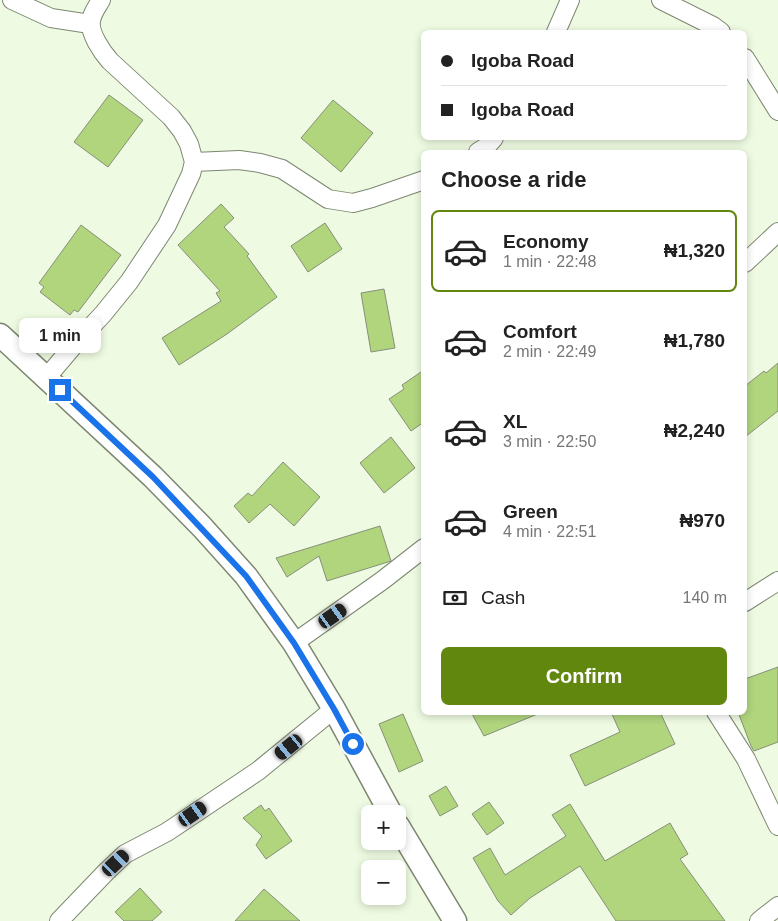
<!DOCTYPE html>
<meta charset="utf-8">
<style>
:root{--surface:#fff;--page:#f2f2f2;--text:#222;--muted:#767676;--line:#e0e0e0;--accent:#61870e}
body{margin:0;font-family:Helvetica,sans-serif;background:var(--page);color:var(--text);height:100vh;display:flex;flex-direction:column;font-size:19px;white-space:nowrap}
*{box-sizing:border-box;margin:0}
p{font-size:16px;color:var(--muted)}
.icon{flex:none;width:28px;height:28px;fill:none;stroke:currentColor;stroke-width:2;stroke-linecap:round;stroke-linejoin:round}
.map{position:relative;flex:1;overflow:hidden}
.drawer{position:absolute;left:421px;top:150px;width:326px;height:565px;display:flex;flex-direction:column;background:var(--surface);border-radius:8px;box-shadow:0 2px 8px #0003}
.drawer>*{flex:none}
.banner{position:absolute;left:421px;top:30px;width:326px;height:110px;border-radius:8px;box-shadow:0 2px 8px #0003;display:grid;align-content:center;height:110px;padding:0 20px;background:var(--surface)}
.tools{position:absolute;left:361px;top:805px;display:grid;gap:10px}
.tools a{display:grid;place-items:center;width:45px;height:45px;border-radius:8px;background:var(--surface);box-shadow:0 2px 8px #0003;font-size:25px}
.end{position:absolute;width:22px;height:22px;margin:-11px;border:6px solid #1a73e8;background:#fff;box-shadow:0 0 0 2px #fff}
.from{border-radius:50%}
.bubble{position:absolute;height:35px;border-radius:8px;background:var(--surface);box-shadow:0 2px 8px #0003;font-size:16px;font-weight:700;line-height:35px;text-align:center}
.car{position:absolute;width:15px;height:30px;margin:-15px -8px;border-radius:6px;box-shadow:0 0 4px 1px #0007;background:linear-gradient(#222 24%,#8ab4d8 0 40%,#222 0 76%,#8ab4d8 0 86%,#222 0)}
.banner b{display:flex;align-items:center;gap:18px;height:48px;font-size:19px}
.banner b+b{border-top:1px solid var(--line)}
.banner i{width:12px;height:12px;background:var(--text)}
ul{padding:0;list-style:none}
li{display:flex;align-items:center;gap:15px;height:82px;margin:0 10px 8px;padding:0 10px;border:2px solid transparent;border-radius:8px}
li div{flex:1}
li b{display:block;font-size:19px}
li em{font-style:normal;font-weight:700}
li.on{border-color:var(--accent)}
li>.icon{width:45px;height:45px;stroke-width:1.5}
h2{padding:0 20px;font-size:22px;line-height:60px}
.pay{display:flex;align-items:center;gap:12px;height:55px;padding:0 20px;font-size:19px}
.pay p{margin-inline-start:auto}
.primary-button{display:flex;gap:10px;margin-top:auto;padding:10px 20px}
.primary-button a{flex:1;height:58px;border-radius:8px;background:var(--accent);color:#fff;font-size:20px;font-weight:700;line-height:58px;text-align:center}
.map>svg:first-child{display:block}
.building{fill:#b0d57d;stroke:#86907a}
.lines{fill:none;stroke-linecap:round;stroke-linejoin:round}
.minor-casing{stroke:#7d8771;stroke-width:20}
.tertiary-casing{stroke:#7d8771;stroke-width:25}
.minor{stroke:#fff;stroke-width:18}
.tertiary{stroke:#fff;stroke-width:22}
.route{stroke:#1a73e8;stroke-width:6}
</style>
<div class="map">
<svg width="778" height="921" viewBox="0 0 778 921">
<rect width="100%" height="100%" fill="#eefae1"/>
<!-- building -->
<g class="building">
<path d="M109 95 143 120 108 167 74 142Z"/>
<path d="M333 100 373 133 341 172 301 138Z"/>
<path d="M221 204 234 218 224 227 249 254 247 256 277 297 227 334 179 365 162 338 221 301 216 293 220 291 178 245Z"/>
<path d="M325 223 342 249 308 272 291 246Z"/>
<path d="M81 225 121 255 78 312 74 310 70 315 40 292 44 287 39 283Z"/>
<path d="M384 289 395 348 371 352 361 293Z"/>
<path d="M778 363V411L745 437V386L764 371 766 373Z"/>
<path d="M424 370V422L411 431 389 399 404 389 402 385Z"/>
<path d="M391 437 415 468 384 493 360 463Z"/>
<path d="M283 462 320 497 294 526 270 504 249 523 234 506 248 493 252 496Z"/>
<path d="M380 526 391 561 327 581 319 556 287 577 276 558Z"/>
<path d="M778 667V742L754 751 751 746 738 712H745V679Z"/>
<path d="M471 712H540V713L484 736Z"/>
<path d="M611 712H660L675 744 585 786 570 755 620 732Z"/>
<path d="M403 714 423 761 399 772 379 724Z"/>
<path d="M446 786 458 806 440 816 429 796Z"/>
<path d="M489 802 504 823 487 835 472 814Z"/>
<path d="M570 804 605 861 670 823 688 854 680 859 725 921H616L580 866 530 898 511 915 498 901 473 858 490 848 505 875 566 836 552 815Z"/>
<path d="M261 805 265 811 269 808 292 841 266 859 256 845 262 836 243 818Z"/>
<path d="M140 888 162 912 152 921H124L115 912Z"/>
<path d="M264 889 300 921H235Z"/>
</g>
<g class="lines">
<defs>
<g id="minor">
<path d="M12 0 51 18 90 24"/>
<path d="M661 0 713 26 721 32"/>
<path d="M556 32 570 0"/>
<path d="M745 58 778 111"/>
<path d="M478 152 486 147 494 138"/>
<path d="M194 162 239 160 260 163 282 169 328 199 353 203 372 198 424 180"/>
<path d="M745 263 778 232"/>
<path d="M47 377 75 344 103 314 129 282 167 225 191 174 194 162 189 144 182 131 171 117 110 61C102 52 89 33 91 21 92 13 97 7 101 0"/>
<path d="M745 602 778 581"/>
<path d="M294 643 383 580 424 548"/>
<path d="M716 712 746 759 778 826"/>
<path d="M59 921 106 872 125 854 167 832 258 771 334 709"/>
<path d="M759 921 778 906"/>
</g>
<g id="tertiary">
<path d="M0 335 153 477 202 527 246 576 294 643 334 709 391 814"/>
<path d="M398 826 455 921"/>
</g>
</defs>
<!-- minor casing -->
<use href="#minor" class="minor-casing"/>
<!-- tertiary casing -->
<use href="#tertiary" class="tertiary-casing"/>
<!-- minor -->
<use href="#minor" class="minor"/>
<!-- tertiary -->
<use href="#tertiary" class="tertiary"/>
</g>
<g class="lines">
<!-- route -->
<path class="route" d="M60 390 153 477 246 576 294 643 334 709 353 744"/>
</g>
</svg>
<div class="tools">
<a>+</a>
<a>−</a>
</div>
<i class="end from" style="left:353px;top:744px"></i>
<i class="end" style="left:60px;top:390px"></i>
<div class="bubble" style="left:19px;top:318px;width:82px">1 min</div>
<i class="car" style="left:333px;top:616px;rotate:55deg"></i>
<i class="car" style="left:289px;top:747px;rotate:231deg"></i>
<i class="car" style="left:193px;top:814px;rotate:55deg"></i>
<i class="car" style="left:116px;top:863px;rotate:47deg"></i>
<div class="banner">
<b><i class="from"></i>Igoba Road</b>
<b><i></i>Igoba Road</b>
</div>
<section class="drawer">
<h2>Choose a ride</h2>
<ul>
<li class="on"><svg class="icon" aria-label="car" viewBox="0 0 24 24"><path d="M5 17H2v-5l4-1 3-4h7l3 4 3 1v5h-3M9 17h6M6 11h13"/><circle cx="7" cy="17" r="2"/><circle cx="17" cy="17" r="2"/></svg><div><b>Economy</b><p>1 min · 22:48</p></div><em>₦1,320</em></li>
<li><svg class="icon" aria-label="car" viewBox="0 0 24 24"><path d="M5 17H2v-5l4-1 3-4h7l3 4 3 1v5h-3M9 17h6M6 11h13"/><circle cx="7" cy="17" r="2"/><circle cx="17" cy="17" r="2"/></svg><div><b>Comfort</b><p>2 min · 22:49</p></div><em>₦1,780</em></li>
<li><svg class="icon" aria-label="car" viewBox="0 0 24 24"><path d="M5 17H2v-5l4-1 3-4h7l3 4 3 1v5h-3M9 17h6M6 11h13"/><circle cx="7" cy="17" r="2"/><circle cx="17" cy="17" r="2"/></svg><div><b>XL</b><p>3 min · 22:50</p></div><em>₦2,240</em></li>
<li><svg class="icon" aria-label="car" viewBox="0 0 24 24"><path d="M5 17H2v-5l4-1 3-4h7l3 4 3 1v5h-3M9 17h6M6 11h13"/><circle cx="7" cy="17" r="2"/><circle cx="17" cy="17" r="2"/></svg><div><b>Green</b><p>4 min · 22:51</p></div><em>₦970</em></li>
</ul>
<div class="pay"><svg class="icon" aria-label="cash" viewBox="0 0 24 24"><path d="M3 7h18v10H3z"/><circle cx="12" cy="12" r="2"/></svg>Cash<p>140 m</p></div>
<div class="primary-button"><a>Confirm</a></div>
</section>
</div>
